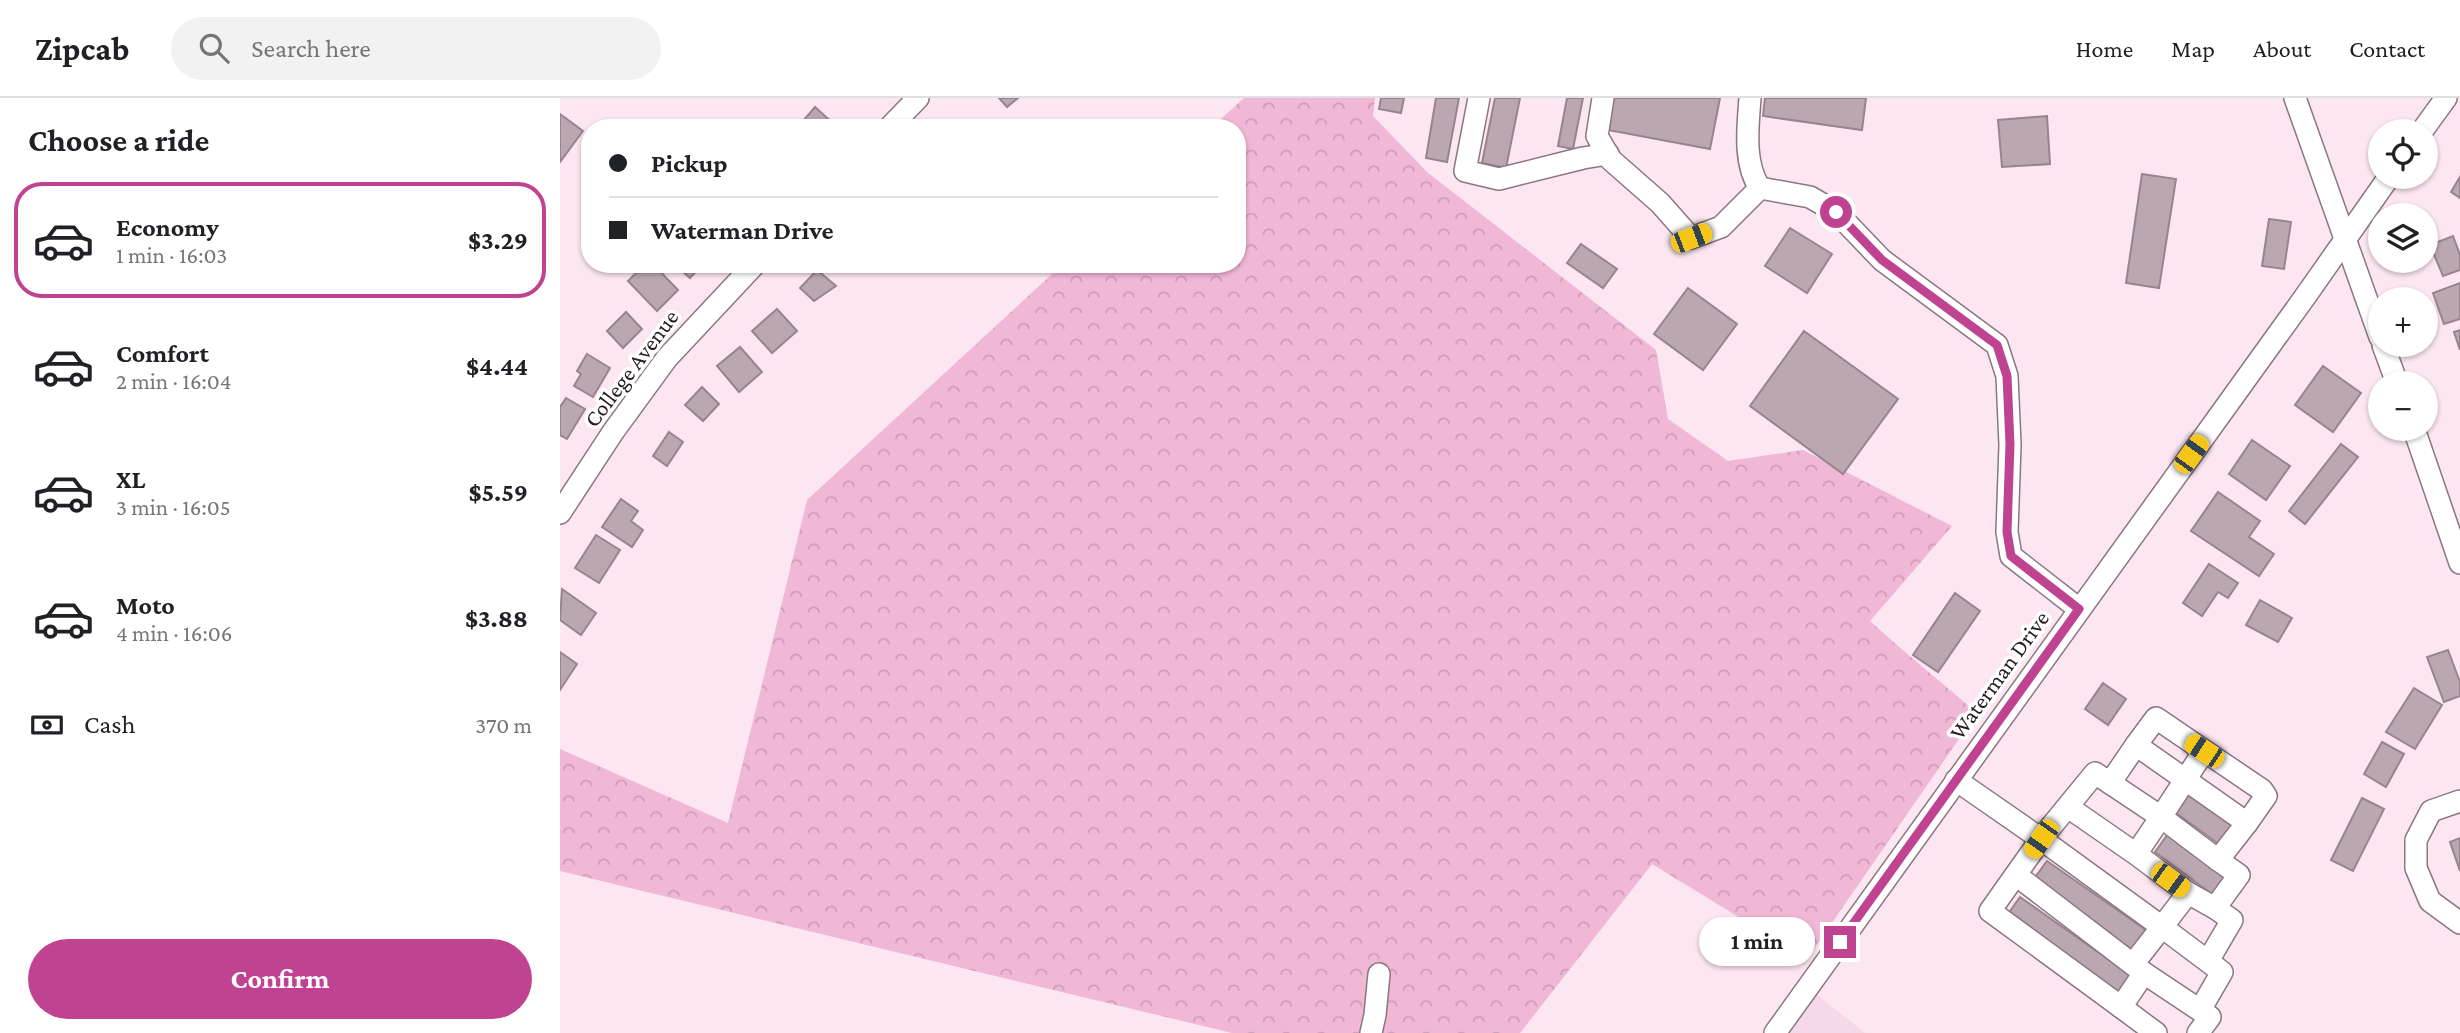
<!DOCTYPE html>
<meta charset="utf-8">
<style>
:root{--surface:#fff;--page:#f2f2f2;--text:#202124;--muted:#757577;--line:#e0e0e0;--accent:#c04391}
body{margin:0;font-family:"Crimson Pro",serif;background:var(--page);color:var(--text);height:100vh;display:flex;flex-direction:column;font-size:26px;white-space:nowrap}
*{box-sizing:border-box;margin:0}
p{font-size:23px;color:var(--muted)}
.icon{flex:none;width:38px;height:38px;fill:none;stroke:currentColor;stroke-width:2;stroke-linecap:round;stroke-linejoin:round}
.map{position:relative;flex:1;overflow:hidden}
.sheet{display:flex;flex-direction:column;background:var(--surface);width:560px}
.sheet>*{flex:none}
.banner{position:absolute;left:21px;top:21px;width:665px;height:154px;border-radius:28px;box-shadow:0 2px 5px #0004;display:grid;align-content:center;height:154px;padding:0 28px;background:var(--surface)}
.buttons{position:absolute;left:1808px;top:21px;display:grid;gap:14px}
.buttons a{display:grid;place-items:center;width:70px;height:70px;border-radius:50%;background:var(--surface);box-shadow:0 2px 5px #0004;font-size:35px}
.end{position:absolute;width:32px;height:32px;margin:-16px;border:9px solid #c04391;background:#fff;box-shadow:0 0 0 4px #fff}
.from{border-radius:50%}
.bubble{position:absolute;height:49px;border-radius:24px;background:var(--surface);box-shadow:0 2px 5px #0004;font-size:23px;font-weight:700;line-height:49px;text-align:center}
.car{position:absolute;width:21px;height:42px;margin:-21px -10px;border-radius:9px;box-shadow:0 0 5px 2px #0007;background:linear-gradient(#f5c518 24%,#345 0 40%,#f5c518 0 76%,#345 0 86%,#f5c518 0)}
.banner b{display:flex;align-items:center;gap:24px;height:66px;font-size:26px}
.banner b+b{border-top:2px solid var(--line)}
.banner i{width:18px;height:18px;background:var(--text)}
ul{padding:0;list-style:none}
li{display:flex;align-items:center;gap:21px;height:116px;margin:0 14px 10px;padding:0 14px;border:4px solid transparent;border-radius:28px}
li div{flex:1}
li b{display:block;font-size:26px}
li em{font-style:normal;font-weight:700}
li.selected{border-color:var(--accent)}
li>.icon{width:63px;height:63px;stroke-width:1.5}
h2{padding:0 28px;font-size:32px;line-height:84px}
.pay{display:flex;align-items:center;gap:18px;height:77px;padding:0 28px;font-size:26px}
.pay p{margin-inline-start:auto}
.primary-button{display:flex;gap:14px;margin-top:auto;padding:14px 28px}
.primary-button a{flex:1;height:80px;border-radius:42px;background:var(--accent);color:#fff;font-size:28px;font-weight:700;line-height:80px;text-align:center}
header{display:flex;align-items:center;gap:42px;box-sizing:border-box;height:98px;padding:0 35px;background:var(--surface);border-bottom:2px solid var(--line)}
header strong{font-size:33px}
nav{display:flex;gap:38px;margin-inline-start:auto;font-size:24px}
.search{width:490px;height:63px;background:var(--page);display:flex;align-items:center;gap:18px;box-sizing:border-box;padding:0 24px;border-radius:38px;color:var(--muted);font-size:26px}
main{display:flex;flex:1;min-height:0}
.map>svg:first-child{display:block}
.built{fill:#f6d9e8}
.forest{fill:url(#forest-crowns)}
.building{fill:#bba7b1;stroke:#98848e;stroke-width:2}
.lines{fill:none;stroke-linecap:round;stroke-linejoin:round}
.minor-casing{stroke:#8a7781;stroke-width:24}
.minor{stroke:#fff;stroke-width:21}
.route{stroke:#c04391;stroke-width:9}
.labels{text-anchor:middle;stroke-width:7;stroke-linejoin:round;paint-order:stroke}
.street-label{font-size:23px;fill:#251d21;stroke:#fff}
</style>
<header>
<strong>Zipcab</strong>
<div class="search"><svg class="icon" aria-label="search" viewBox="0 0 24 24"><circle cx="10" cy="10" r="6"/><path d="M15 15l6 6"/></svg>Search here</div>
<nav><a>Home</a><a>Map</a><a>About</a><a>Contact</a></nav>
</header>
<main>
<section class="sheet">
<h2>Choose a ride</h2>
<ul>
<li class="selected"><svg class="icon" aria-label="car" viewBox="0 0 24 24"><path d="M5 17H2v-5l4-1 3-4h7l3 4 3 1v5h-3M9 17h6M6 11h13"/><circle cx="7" cy="17" r="2"/><circle cx="17" cy="17" r="2"/></svg><div><b>Economy</b><p>1 min · 16:03</p></div><em>$3.29</em></li>
<li><svg class="icon" aria-label="car" viewBox="0 0 24 24"><path d="M5 17H2v-5l4-1 3-4h7l3 4 3 1v5h-3M9 17h6M6 11h13"/><circle cx="7" cy="17" r="2"/><circle cx="17" cy="17" r="2"/></svg><div><b>Comfort</b><p>2 min · 16:04</p></div><em>$4.44</em></li>
<li><svg class="icon" aria-label="car" viewBox="0 0 24 24"><path d="M5 17H2v-5l4-1 3-4h7l3 4 3 1v5h-3M9 17h6M6 11h13"/><circle cx="7" cy="17" r="2"/><circle cx="17" cy="17" r="2"/></svg><div><b>XL</b><p>3 min · 16:05</p></div><em>$5.59</em></li>
<li><svg class="icon" aria-label="car" viewBox="0 0 24 24"><path d="M5 17H2v-5l4-1 3-4h7l3 4 3 1v5h-3M9 17h6M6 11h13"/><circle cx="7" cy="17" r="2"/><circle cx="17" cy="17" r="2"/></svg><div><b>Moto</b><p>4 min · 16:06</p></div><em>$3.88</em></li>
</ul>
<div class="pay"><svg class="icon" aria-label="cash" viewBox="0 0 24 24"><path d="M3 7h18v10H3z"/><circle cx="12" cy="12" r="2"/></svg>Cash<p>370 m</p></div>
<div class="primary-button"><a>Confirm</a></div>
</section>
<div class="map">
<svg width="1900" height="935" viewBox="0 0 1900 935">
<defs>
<pattern id="forest-crowns" width="20" height="18" patternUnits="userSpaceOnUse" patternTransform="scale(1.75)"><rect width="20" height="18" fill="#f1b7d6"/><path d="M2 6a3 3 0 1 1 6 0M12 15a3 3 0 1 1 6 0" fill="none" stroke="#ce9db7"/></pattern>
</defs>
<rect width="100%" height="100%" fill="#fce6f1"/>
<!-- built -->
<path class="built" d="M1256 896 1305 935H1229Z"/>
<!-- forest -->
<path class="forest" d="M684 0H815L813 18 867 74 1096 252 1108 321 1168 363 1243 352 1392 428 1310 523C1345 555 1381 584 1417 615L1247 861 1092 766 960 935H672L0 773V651L168 725 247 402 503 166H677V30H651Z"/>
<!-- building -->
<g class="building">
<path d="M439 0H458L447 9Z"/>
<path d="M821 0H844L841 15 819 11Z"/>
<path d="M876 0H899L887 64 866 60Z"/>
<path d="M935 0H960L946 70 922 65Z"/>
<path d="M1007 0H1023L1013 51 998 48Z"/>
<path d="M1054 0H1160L1150 51 1048 32Z"/>
<path d="M1205 0H1306L1302 32 1203 18Z"/>
<path d="M255 9 277 29 276 30H237Z"/>
<path d="M0 16 23 33 0 64Z"/>
<path d="M1487 18 1490 66 1442 69 1438 22Z"/>
<path d="M1582 76 1616 81 1599 190 1566 185Z"/>
<path d="M1900 79V100L1891 94Z"/>
<path d="M1709 121 1731 124 1724 171 1702 168Z"/>
<path d="M1230 130 1272 156 1247 195 1205 168Z"/>
<path d="M1893 138 1900 157V172L1883 178 1870 147Z"/>
<path d="M1021 146 1057 171 1043 190 1007 165Z"/>
<path d="M85 166H93L118 192 97 213 68 183Z"/>
<path d="M114 166H143L130 180Z"/>
<path d="M257 172 276 188 254 203 240 190Z"/>
<path d="M1900 185V221L1884 226 1873 195Z"/>
<path d="M1128 190 1177 226 1143 272 1094 236Z"/>
<path d="M217 211 237 233 212 255 192 233Z"/>
<path d="M66 214 82 231 63 250 47 233Z"/>
<path d="M1900 232V252L1894 234Z"/>
<path d="M1244 233 1338 301 1283 376 1190 308Z"/>
<path d="M180 249 202 274 179 294 157 268Z"/>
<path d="M27 256 50 270 33 299 14 288 21 276 17 273Z"/>
<path d="M1763 268 1801 295 1773 334 1735 307Z"/>
<path d="M142 289 159 306 143 323 125 307Z"/>
<path d="M6 300 25 311 7 341 0 337V309Z"/>
<path d="M109 334 123 344 107 368 93 358Z"/>
<path d="M1692 342 1730 368 1706 402 1669 376Z"/>
<path d="M1781 346 1798 359 1745 426 1729 413Z"/>
<path d="M1658 394 1700 423 1689 439 1714 456 1699 478 1631 433Z"/>
<path d="M61 401 78 413 71 423 83 432 72 449 42 429Z"/>
<path d="M36 437 60 452 39 485 15 470Z"/>
<path d="M1649 466 1678 485 1668 500 1658 494 1642 518 1623 505Z"/>
<path d="M2 491 36 515 21 537 0 522Z"/>
<path d="M1395 495 1420 513 1378 574 1353 557Z"/>
<path d="M1700 502 1732 520 1718 544 1686 527Z"/>
<path d="M1888 552 1900 584V598L1884 604 1867 559Z"/>
<path d="M0 554 17 566 0 592Z"/>
<path d="M1543 585 1566 601 1548 627 1525 611Z"/>
<path d="M1854 590 1882 607 1855 651 1826 634Z"/>
<path d="M1822 644 1844 656 1826 689 1804 676Z"/>
<path d="M1627 696 1676 729 1660 747 1616 715Z"/>
<path d="M1802 700 1824 711 1793 773 1771 762Z"/>
<path d="M1608 736 1670 780 1656 799 1595 754Z"/>
<path d="M1900 740V773L1890 744Z"/>
<path d="M1487 763 1586 832 1572 852 1473 782Z"/>
<path d="M1460 799 1572 878 1560 896 1448 816Z"/>
</g>
<g class="lines">
<defs>
<g id="minor">
<path d="M919 0 905 73 939 81 1023 60 1048 56"/>
<path d="M1043 0 1037 38 1051 62 1100 105 1131 140 1161 129 1200 90"/>
<path d="M1190 0C1188 28 1183 66 1200 90L1250 99 1276 114 1322 162 1437 247 1447 278 1450 347 1447 434 1451 458 1519 511"/>
<path d="M1735 0 1820 239"/>
<path d="M329 30 358 0"/>
<path d="M1862 33 1886 0"/>
<path d="M1823 247 1837 285"/>
<path d="M1854 331 1900 465"/>
<path d="M0 415 53 334 107 260 195 166"/>
<path d="M1576 647 1596 620 1702 692 1706 698 1687 725"/>
<path d="M1644 653 1601 719 1658 762"/>
<path d="M1396 682 1481 741 1430 813 1561 909 1584 875"/>
<path d="M1550 685 1576 647 1687 725 1658 762 1679 777 1655 810 1628 795"/>
<path d="M1900 703 1871 713 1856 742V770L1870 803 1900 825"/>
<path d="M1508 709 1576 756 1601 719 1535 675 1481 741 1602 829 1628 795 1576 756"/>
<path d="M1456 777 1584 875 1650 919 1638 935"/>
<path d="M1648 863 1672 822 1655 810"/>
<path d="M1573 866 1602 829 1662 874 1640 912"/>
<path d="M1561 909 1596 935"/>
<path d="M811 935 815 917 819 876"/>
<path d="M1215 935 1747 196 1829 79"/>
</g>
</defs>
<!-- minor casing -->
<use href="#minor" class="minor-casing"/>
<!-- minor -->
<use href="#minor" class="minor"/>
</g>
<g class="lines">
<!-- route -->
<path class="route" d="M1276 114 1322 162 1437 247 1447 278 1450 346 1447 434 1451 458 1519 511 1280 844"/>
</g>
<g class="labels">
<!-- street labels -->
<g class="street-label">
<text transform="translate(71 270) rotate(-53)" y="8">College Avenue</text>
<text transform="translate(1439 577) rotate(-54)" y="8">Waterman Drive</text>
</g>
</g>
</svg>
<div class="buttons">
<a><svg class="icon" aria-label="locate" viewBox="0 0 24 24"><circle cx="12" cy="12" r="6"/><path d="M12 2v4M12 18v4M2 12h4M18 12h4"/></svg></a>
<a><svg class="icon" aria-label="layers" viewBox="0 0 24 24"><path d="M12 4l9 5-9 5-9-5zM3 14l9 5 9-5"/></svg></a>
<a>+</a>
<a>−</a>
</div>
<i class="end from" style="left:1276px;top:114px"></i>
<i class="end" style="left:1280px;top:844px"></i>
<div class="bubble" style="left:1139px;top:819px;width:116px">1 min</div>
<i class="car" style="left:1131px;top:140px;rotate:69deg"></i>
<i class="car" style="left:1631px;top:356px;rotate:36deg"></i>
<i class="car" style="left:1644px;top:653px;rotate:303deg"></i>
<i class="car" style="left:1481px;top:741px;rotate:215deg"></i>
<i class="car" style="left:1610px;top:782px;rotate:126deg"></i>
<div class="banner">
<b><i class="from"></i>Pickup</b>
<b><i></i>Waterman Drive</b>
</div>
</div>
</main>
